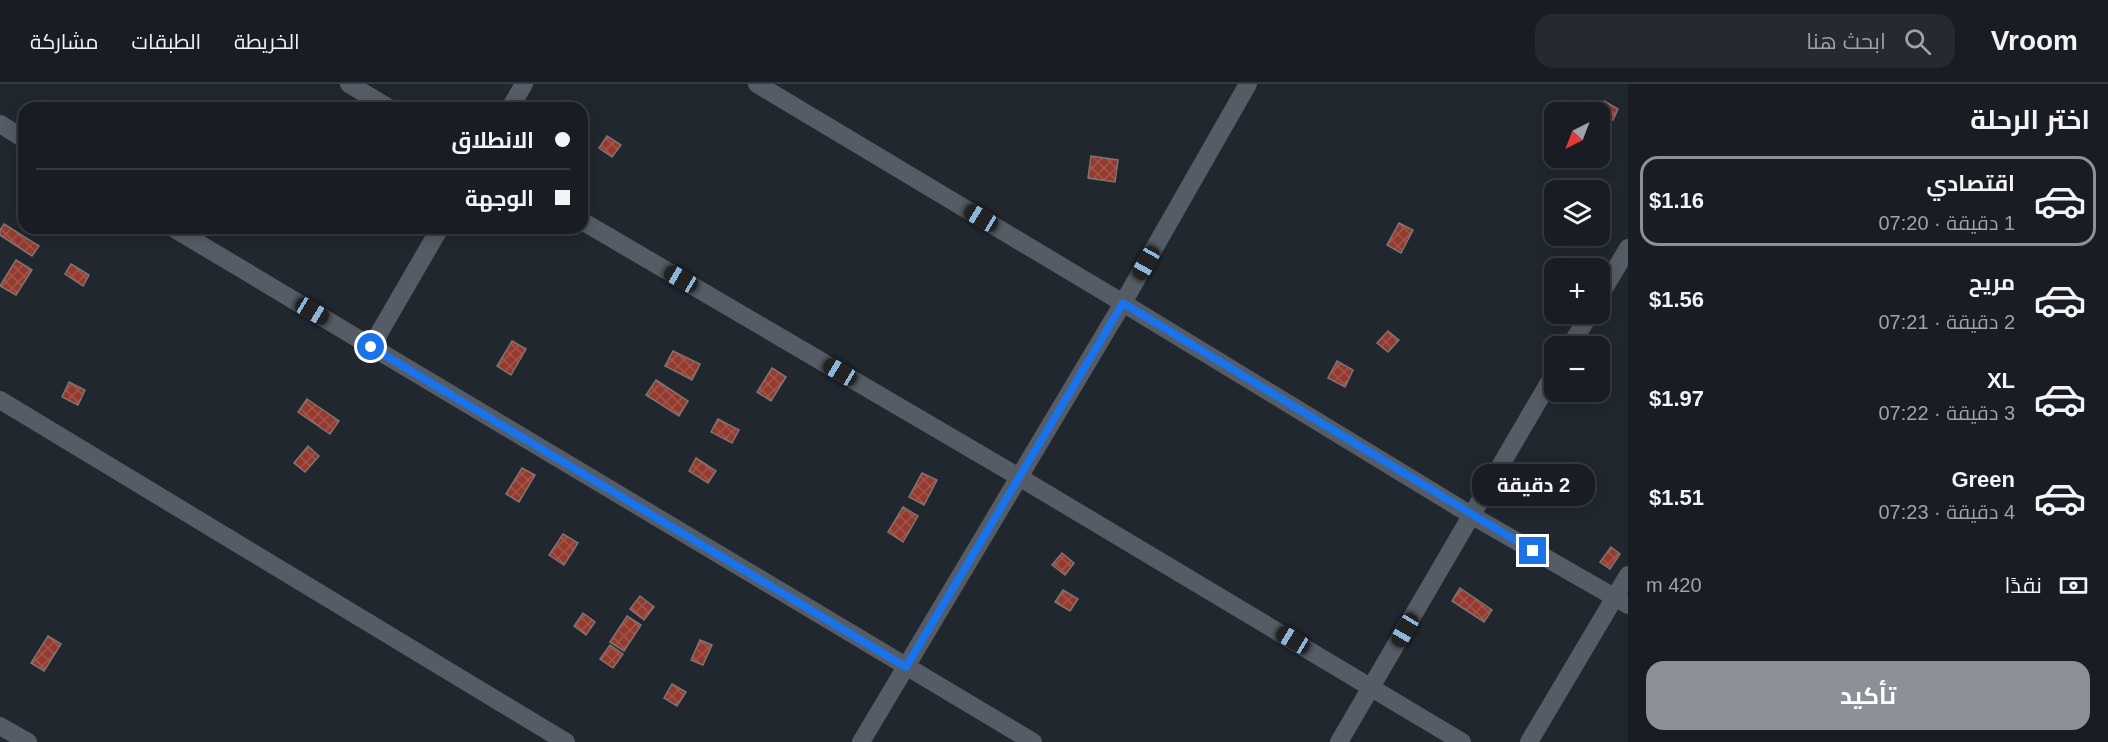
<!DOCTYPE html>
<html lang="ar">
<meta charset="utf-8">
<style>
:root{--surface:#191d23;--page:#262a30;--text:#f1f3f6;--muted:#9fa2a6;--line:#373b41;--accent:#8c9099}
body{margin:0;font-family:Arial,Cairo,sans-serif;background:var(--page);color:var(--text);direction:rtl;height:100vh;display:flex;flex-direction:column;font-size:22px;white-space:nowrap}
*{box-sizing:border-box;margin:0}
p{font-size:20px;color:var(--muted)}
.icon{flex:none;width:33px;height:33px;fill:none;stroke:currentColor;stroke-width:2;stroke-linecap:round;stroke-linejoin:round}
.map{position:relative;flex:1;overflow:hidden;direction:ltr}
.drawer{display:flex;flex-direction:column;background:var(--surface);width:480px}
.drawer>*{flex:none}
.top-card{position:absolute;left:18px;top:18px;width:570px;height:132px;border-radius:18px;box-shadow:0 3px 15px #0003,0 0 0 2px var(--line);direction:rtl;display:grid;align-content:center;height:132px;padding:0 18px;background:var(--surface)}
.needle{width:39px;rotate:222deg}
.tools{position:absolute;left:1544px;top:18px;display:grid;gap:12px}
.tools a{display:grid;place-items:center;width:66px;height:66px;border-radius:12px;background:var(--surface);box-shadow:0 3px 15px #0003,0 0 0 2px var(--line);font-size:30px}
.end{position:absolute;width:27px;height:27px;margin:-14px;border:8px solid #1a73e8;background:#fff;box-shadow:0 0 0 3px #fff}
.from{border-radius:50%}
.bubble{position:absolute;height:42px;border-radius:18px;background:var(--surface);box-shadow:0 3px 15px #0003,0 0 0 2px var(--line);font-size:20px;font-weight:700;line-height:42px;text-align:center;direction:rtl}
.car{position:absolute;width:18px;height:36px;margin:-18px -9px;border-radius:8px;box-shadow:0 0 4px 2px #0007;background:linear-gradient(#222 24%,#8ab4d8 0 40%,#222 0 76%,#8ab4d8 0 86%,#222 0)}
.top-card b{display:flex;align-items:center;gap:21px;height:57px;font-size:22px}
.top-card b+b{border-top:2px solid var(--line)}
.top-card i{width:15px;height:15px;background:var(--text)}
ul{padding:0;list-style:none}
li{display:flex;align-items:center;gap:18px;height:90px;margin:0 12px 9px;padding:0 6px;border:3px solid transparent;border-radius:18px}
li div{flex:1}
li b{display:block;font-size:22px}
li em{font-style:normal;font-weight:700}
li.active{border-color:var(--accent)}
li>.icon{width:54px;height:54px;stroke-width:1.5}
h2{padding:0 18px;font-size:27px;line-height:72px}
.pay{display:flex;align-items:center;gap:15px;height:66px;padding:0 18px;font-size:22px}
.pay p{margin-inline-start:auto}
.action{display:flex;gap:12px;margin-top:auto;padding:12px 18px}
.action a{flex:1;height:69px;border-radius:18px;background:var(--accent);color:#fff;font-size:24px;font-weight:700;line-height:69px;text-align:center}
header{display:flex;align-items:center;gap:36px;box-sizing:border-box;height:84px;padding:0 30px;background:var(--surface);border-bottom:2px solid var(--line)}
header strong{font-size:28px}
nav{display:flex;gap:33px;margin-inline-start:auto;font-size:21px}
.search{width:420px;height:54px;background:var(--page);display:flex;align-items:center;gap:15px;box-sizing:border-box;padding:0 21px;border-radius:18px;color:var(--muted);font-size:22px}
main{display:flex;flex:1;min-height:0}
.map>svg:first-child{display:block}
.building{fill:url(#building-cross-hatch);stroke:#817471;stroke-width:1.5}
.lines{fill:none;stroke-linecap:round;stroke-linejoin:round}
.minor{stroke:#555c65;stroke-width:18}
.route{stroke:#1a73e8;stroke-width:8}
</style>
<header>
<strong>Vroom</strong>
<div class="search"><svg class="icon" aria-label="search" viewBox="0 0 24 24"><circle cx="10" cy="10" r="6"/><path d="M15 15l6 6"/></svg>ابحث هنا</div>
<nav><a>الخريطة</a><a>الطبقات</a><a>مشاركة</a></nav>
</header>
<main>
<section class="drawer">
<h2>اختر الرحلة</h2>
<ul>
<li class="active"><svg class="icon" aria-label="car" viewBox="0 0 24 24"><path d="M5 17H2v-5l4-1 3-4h7l3 4 3 1v5h-3M9 17h6M6 11h13"/><circle cx="7" cy="17" r="2"/><circle cx="17" cy="17" r="2"/></svg><div><b>اقتصادي</b><p>1 دقيقة · 07:20</p></div><em>$1.16</em></li>
<li><svg class="icon" aria-label="car" viewBox="0 0 24 24"><path d="M5 17H2v-5l4-1 3-4h7l3 4 3 1v5h-3M9 17h6M6 11h13"/><circle cx="7" cy="17" r="2"/><circle cx="17" cy="17" r="2"/></svg><div><b>مريح</b><p>2 دقيقة · 07:21</p></div><em>$1.56</em></li>
<li><svg class="icon" aria-label="car" viewBox="0 0 24 24"><path d="M5 17H2v-5l4-1 3-4h7l3 4 3 1v5h-3M9 17h6M6 11h13"/><circle cx="7" cy="17" r="2"/><circle cx="17" cy="17" r="2"/></svg><div><b>XL</b><p>3 دقيقة · 07:22</p></div><em>$1.97</em></li>
<li><svg class="icon" aria-label="car" viewBox="0 0 24 24"><path d="M5 17H2v-5l4-1 3-4h7l3 4 3 1v5h-3M9 17h6M6 11h13"/><circle cx="7" cy="17" r="2"/><circle cx="17" cy="17" r="2"/></svg><div><b>Green</b><p>4 دقيقة · 07:23</p></div><em>$1.51</em></li>
</ul>
<div class="pay"><svg class="icon" aria-label="cash" viewBox="0 0 24 24"><path d="M3 7h18v10H3z"/><circle cx="12" cy="12" r="2"/></svg>نقدًا<p>420 m</p></div>
<div class="action"><a>تأكيد</a></div>
</section>
<div class="map">
<svg width="1628" height="658" viewBox="0 0 1628 658">
<defs>
<pattern id="building-cross-hatch" width="8" height="8" patternUnits="userSpaceOnUse" patternTransform="scale(1.5)"><rect width="8" height="8" fill="#943a2e"/><path d="M0 0l8 8M0 8l8-8" fill="none" stroke="#a2564c"/></pattern>
</defs>
<rect width="100%" height="100%" fill="#21272f"/>
<!-- building -->
<g class="building">
<path d="M1604 17 1618 25 1613 36 1598 28Z"/>
<path d="M607 52 621 61 612 73 599 64Z"/>
<path d="M1091 72 1118 76 1115 98 1088 94Z"/>
<path d="M1567 74H1589L1581 84Z"/>
<path d="M1399 139 1413 146 1401 169 1387 161Z"/>
<path d="M4 140 39 162 32 172 0 151V146Z"/>
<path d="M16 176 32 186 16 211 0 202Z"/>
<path d="M71 180 89 191 83 202 65 190Z"/>
<path d="M1388 247 1399 256 1388 268 1377 259Z"/>
<path d="M512 257 526 265 511 291 497 282Z"/>
<path d="M673 267 700 280 692 296 665 282Z"/>
<path d="M1337 277 1353 286 1345 303 1328 294Z"/>
<path d="M772 284 786 293 771 317 757 308Z"/>
<path d="M656 296 688 317 679 332 646 311Z"/>
<path d="M69 298 85 306 78 321 62 313Z"/>
<path d="M307 315 339 337 330 350 298 328Z"/>
<path d="M718 335 739 346 732 359 711 348Z"/>
<path d="M308 362 319 372 305 388 294 379Z"/>
<path d="M696 374 716 387 708 399 689 387Z"/>
<path d="M522 384 535 391 519 418 506 410Z"/>
<path d="M922 389 937 396 924 421 909 413Z"/>
<path d="M903 423 918 432 903 458 888 448Z"/>
<path d="M563 450 578 459 564 481 549 471Z"/>
<path d="M1611 463 1620 470 1610 485 1600 478Z"/>
<path d="M1062 469 1074 479 1065 491 1052 481Z"/>
<path d="M1460 504 1492 526 1484 538 1452 517Z"/>
<path d="M1063 506 1078 515 1070 527 1055 518Z"/>
<path d="M640 512 654 523 644 536 630 525Z"/>
<path d="M583 529 595 538 586 551 574 542Z"/>
<path d="M627 532 641 541 624 567 610 558Z"/>
<path d="M48 552 61 560 44 587 31 579Z"/>
<path d="M700 556 712 561 703 581 691 576Z"/>
<path d="M610 561 623 570 613 584 600 575Z"/>
<path d="M672 600 686 608 677 622 664 614Z"/>
</g>
<g class="lines">
<!-- minor -->
<g class="minor">
<path d="M349 0 389 24"/>
<path d="M757 0 1123 219 1471 431 1628 521"/>
<path d="M510 24 524 0"/>
<path d="M0 40 24 55"/>
<path d="M582 137 1019 393 1462 658"/>
<path d="M173 144 1033 658"/>
<path d="M1599 213 1628 164"/>
<path d="M1570 262 1590 230"/>
<path d="M371 263 440 144"/>
<path d="M0 316 566 658"/>
<path d="M0 642 28 658"/>
<path d="M861 658 1123 219 1248 0"/>
<path d="M1339 658 1554 290"/>
<path d="M1529 658 1628 491"/>
</g>
</g>
<g class="lines">
<!-- route -->
<path class="route" d="M371 263 906 583 1123 219 1533 467"/>
</g>
</svg>
<div class="tools">
<a><svg class="needle" viewBox="-14 -14 28 28"><path d="M0-13l5 13h-10z" fill="#e53935"/><path d="M0 13l5-13h-10z" fill="#9fa2a6"/></svg></a>
<a><svg class="icon" aria-label="layers" viewBox="0 0 24 24"><path d="M12 4l9 5-9 5-9-5zM3 14l9 5 9-5"/></svg></a>
<a>+</a>
<a>−</a>
</div>
<i class="end from" style="left:371px;top:263px"></i>
<i class="end" style="left:1533px;top:467px"></i>
<div class="bubble" style="left:1472px;top:380px;width:123px">2 دقيقة</div>
<i class="car" style="left:981px;top:134px;rotate:301deg"></i>
<i class="car" style="left:1146px;top:179px;rotate:209deg"></i>
<i class="car" style="left:681px;top:195px;rotate:300deg"></i>
<i class="car" style="left:312px;top:227px;rotate:121deg"></i>
<i class="car" style="left:840px;top:288px;rotate:301deg"></i>
<i class="car" style="left:1405px;top:546px;rotate:210deg"></i>
<i class="car" style="left:1293px;top:556px;rotate:301deg"></i>
<div class="top-card">
<b><i class="from"></i>الانطلاق</b>
<b><i></i>الوجهة</b>
</div>
</div>
</main>
